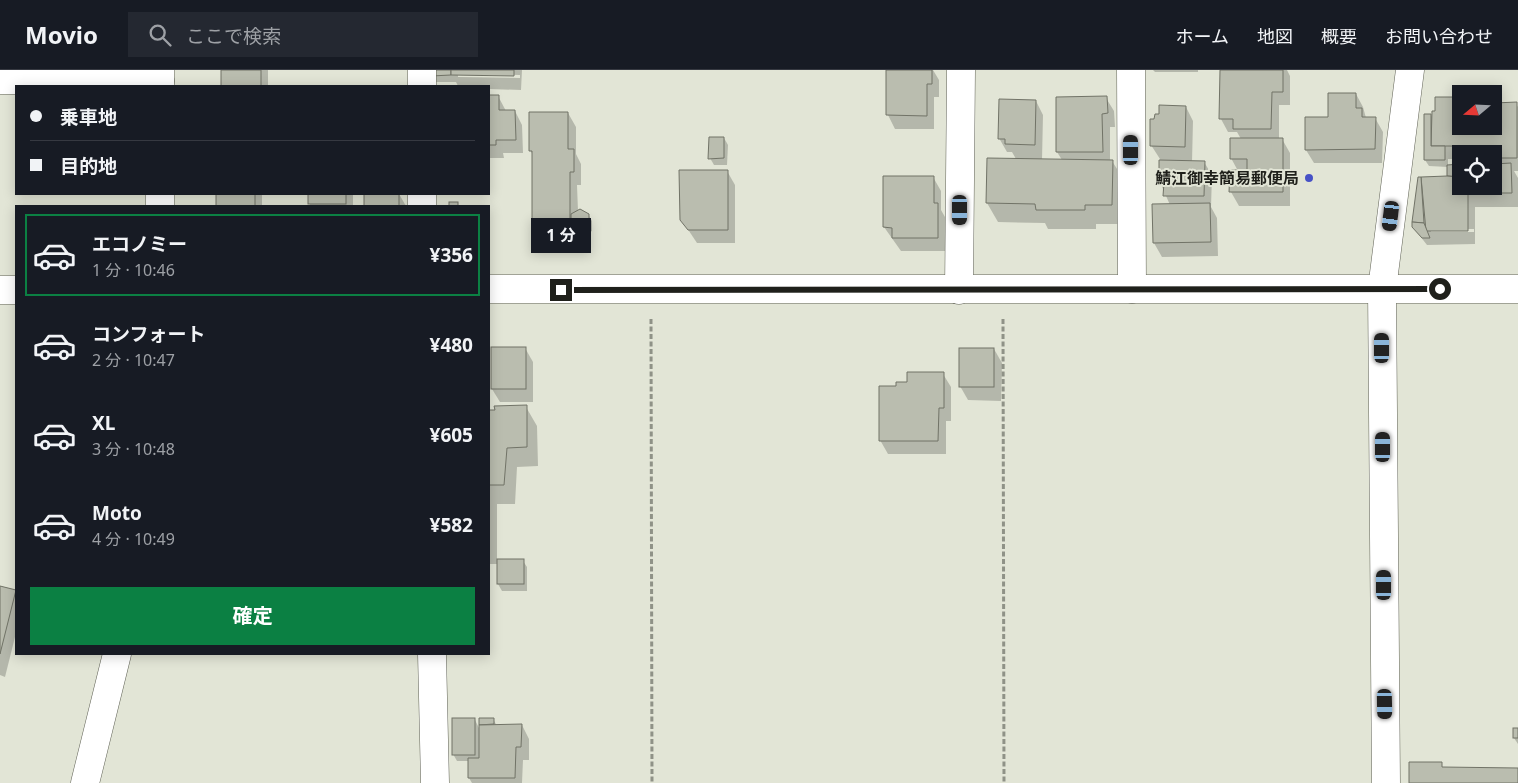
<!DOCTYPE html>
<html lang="ja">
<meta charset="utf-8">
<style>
:root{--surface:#171b24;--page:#242831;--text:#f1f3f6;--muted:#9ea1a6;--line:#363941;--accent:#0b8043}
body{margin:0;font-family:"Noto Sans","Noto Sans JP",sans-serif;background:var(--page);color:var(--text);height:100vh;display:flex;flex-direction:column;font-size:19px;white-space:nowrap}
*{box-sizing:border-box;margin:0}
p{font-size:16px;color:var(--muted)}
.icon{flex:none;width:28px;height:28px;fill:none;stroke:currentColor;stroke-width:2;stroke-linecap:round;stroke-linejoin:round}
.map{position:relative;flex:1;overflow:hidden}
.sheet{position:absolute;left:15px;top:135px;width:475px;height:450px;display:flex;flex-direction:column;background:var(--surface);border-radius:0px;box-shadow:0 2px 12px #0003}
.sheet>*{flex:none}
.guide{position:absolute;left:15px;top:15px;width:475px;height:110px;border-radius:0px;box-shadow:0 2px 12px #0003;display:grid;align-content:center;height:110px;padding:0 15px;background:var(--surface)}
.needle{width:32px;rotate:251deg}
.buttons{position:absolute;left:1452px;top:15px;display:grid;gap:10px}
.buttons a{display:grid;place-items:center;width:50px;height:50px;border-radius:0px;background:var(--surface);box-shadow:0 2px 12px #0003;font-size:25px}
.end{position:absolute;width:22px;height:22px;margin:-11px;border:6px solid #1f201b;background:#fff;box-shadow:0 0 0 2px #fff}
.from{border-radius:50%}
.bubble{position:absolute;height:35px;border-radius:0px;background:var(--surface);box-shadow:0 2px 12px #0003;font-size:16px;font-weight:700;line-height:35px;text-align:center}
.car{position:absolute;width:15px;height:30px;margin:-15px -8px;border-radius:6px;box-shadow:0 0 4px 1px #0007;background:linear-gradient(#222 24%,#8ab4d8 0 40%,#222 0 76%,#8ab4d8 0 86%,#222 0)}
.guide b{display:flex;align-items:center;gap:18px;height:48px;font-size:19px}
.guide b+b{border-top:1px solid var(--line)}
.guide i{width:12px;height:12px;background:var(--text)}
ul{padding:9px 0 0;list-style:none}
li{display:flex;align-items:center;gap:15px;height:82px;margin:0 10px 8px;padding:0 5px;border:2px solid transparent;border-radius:0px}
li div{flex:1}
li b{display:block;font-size:19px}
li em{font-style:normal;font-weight:700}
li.on{border-color:var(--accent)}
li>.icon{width:45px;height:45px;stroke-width:1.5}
.primary-button{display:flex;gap:10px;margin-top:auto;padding:10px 15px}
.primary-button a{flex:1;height:58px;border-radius:0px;background:var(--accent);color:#fff;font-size:20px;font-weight:700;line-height:58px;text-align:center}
header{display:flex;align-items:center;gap:30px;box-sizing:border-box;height:70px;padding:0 25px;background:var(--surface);border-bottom:1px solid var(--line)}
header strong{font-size:24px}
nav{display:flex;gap:28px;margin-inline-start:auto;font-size:18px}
.search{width:350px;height:45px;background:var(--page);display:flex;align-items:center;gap:12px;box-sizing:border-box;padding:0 18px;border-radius:0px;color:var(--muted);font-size:19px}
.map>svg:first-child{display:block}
.shadow{fill:#0003;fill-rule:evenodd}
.building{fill:#babdaf;stroke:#717367}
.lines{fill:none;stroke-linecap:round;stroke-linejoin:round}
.minor-casing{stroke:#606256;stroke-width:29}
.tertiary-casing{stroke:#606256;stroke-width:29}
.path{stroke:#8f9287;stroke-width:3;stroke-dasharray:5 2.5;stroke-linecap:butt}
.minor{stroke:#fff;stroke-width:28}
.tertiary{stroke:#fff;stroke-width:28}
.route{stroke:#1f201b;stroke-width:6}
.poi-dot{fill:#4651c6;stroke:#e2e5d6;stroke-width:2}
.labels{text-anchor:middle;stroke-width:4;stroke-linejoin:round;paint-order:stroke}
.poi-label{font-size:16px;font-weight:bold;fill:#1f201b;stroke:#e2e5d6;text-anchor:end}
</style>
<header>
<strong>Movio</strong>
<div class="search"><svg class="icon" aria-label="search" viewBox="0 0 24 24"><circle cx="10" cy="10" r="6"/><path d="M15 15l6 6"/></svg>ここで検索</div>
<nav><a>ホーム</a><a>地図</a><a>概要</a><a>お問い合わせ</a></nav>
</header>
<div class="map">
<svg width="1518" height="713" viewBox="0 0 1518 713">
<rect width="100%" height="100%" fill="#e2e5d6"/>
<!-- shadow -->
<g class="shadow">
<rect x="222" y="0" width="46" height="16"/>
<path d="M432 0H522L521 20 489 19V16H458L456 12H436ZM458 4 520 5V8L458 7Z"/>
<path d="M887 0H933L939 10V27H934V59H895L888 45Z"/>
<path d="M1153 0H1198V2H1155Z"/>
<path d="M1221 0H1287L1290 6V35H1279V69H1282L1290 83V136H1239L1231 122V101H1238L1231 88 1241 69 1237 62H1228L1221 49Z"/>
<path d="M1356 24 1363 37 1366 48H1375L1383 62 1382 93H1314L1306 80 1330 48Z"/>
<path d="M489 26H498L506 41H515L522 55 523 83H503L504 88H489Z"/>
<path d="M1106 28 1114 41 1115 57H1110V91H1112L1124 110 1123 154H1096V159H1048L1045 153 998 152 987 133 1016 89 1012 82H1007L999 68 1036 31 1043 45 1042 90H1062L1057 82Z"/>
<path d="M1436 29H1461V56H1494V31L1495 34H1516L1518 37V101H1514L1518 108V137H1475V174L1427 175 1413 157 1419 108H1448V97L1429 96 1425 90 1431 45 1433 49 1436 42ZM1461 84H1494V116H1461V96H1448V89H1461ZM1431 159H1474V162H1431Z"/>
<path d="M1186 37 1193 51 1192 92H1204L1212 105 1211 137 1217 148 1218 186 1162 187 1154 173V135H1170L1160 112V89L1151 75 1155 50Z"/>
<path d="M568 43 576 57V84L581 94V115H577L578 141 588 144 592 151V161L585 165 578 162V166H541L533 153 534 87 530 80Z"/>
<path d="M724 68 728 75 727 95H714L710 88Z"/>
<path d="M727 101 735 115V173H697L681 149Z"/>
<path d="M933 107 941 121V140L945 147V181H901L884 157Z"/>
<rect x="217" y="124" width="45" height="12"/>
<path d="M309 124H353V136H310Z"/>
<path d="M365 124H399L406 136H365Z"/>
<path d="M525 278 533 292V332H500L492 319Z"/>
<path d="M994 279 1002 293 1001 331 968 330 960 316Z"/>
<path d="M943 304 951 317V351H946V384H888L880 370 908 313Z"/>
<path d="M526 337 537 356 538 396 517 397 515 434H497V490L523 491 527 497V521H502L498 514V494H489V341Z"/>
<path d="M0 517 16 521V563L5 607 0 605Z"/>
<path d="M480 649H493L497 656 522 655 529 669V690H523L522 713H472L469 708 470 691H457L453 684 475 650 480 660Z"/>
<path d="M1518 659V674L1514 668Z"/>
</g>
<!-- building -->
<g class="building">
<rect x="221" y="0" width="40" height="16"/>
<path d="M431 0H451V5L431 6Z"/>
<path d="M451 0H514V6L451 5Z"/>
<path d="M886 0H932V14H927V46L886 45Z"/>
<path d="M1220 0H1283V22H1272L1271 59H1233V49H1219Z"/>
<path d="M1328 23H1356V38H1362V47H1376L1375 79 1305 80V47H1328Z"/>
<path d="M489 25H499V40H515L516 70H496V75H489Z"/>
<path d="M1107 26 1108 43 1102 44 1103 82H1056V27Z"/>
<path d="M1435 27H1461V56H1494V33L1517 32V88H1494V84H1483L1482 76H1431L1432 41H1435Z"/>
<path d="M999 29 1036 30 1035 75 1005 74V69H998Z"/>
<path d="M1159 35 1186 36 1185 77 1150 76V49H1154L1155 44H1159Z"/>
<path d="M529 42H568V79H574V102H570V153H532V81H529Z"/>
<path d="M1424 44H1431V76H1445V90H1424Z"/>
<path d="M709 67H724V88L708 89Z"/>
<path d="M1230 68H1283V122H1229L1230 100H1247V89H1230Z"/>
<path d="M987 88 1113 90 1112 135H1085V140H1036L1035 134 986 133Z"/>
<path d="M1159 90 1205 91 1204 126H1163L1164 112H1159Z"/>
<path d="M1511 93 1512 123H1468V116H1494V94Z"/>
<path d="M1461 94V107L1447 106V95Z"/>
<path d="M679 100H728V160H688L680 150Z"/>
<path d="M883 106H934V133H938V168H892V158L883 157Z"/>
<path d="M1447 106 1461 107V116H1468V161H1426L1421 107Z"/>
<path d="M1418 107H1421L1424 153 1412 152Z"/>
<rect x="216" y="124" width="39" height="12"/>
<rect x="308" y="124" width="38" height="10"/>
<rect x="364" y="124" width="35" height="12"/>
<rect x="449" y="132" width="9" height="4"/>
<path d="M1210 133 1211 172 1153 173 1152 134Z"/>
<path d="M580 139 589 144V154L580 159 571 154V144Z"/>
<path d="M1412 152 1424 153 1430 168H1422L1412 157Z"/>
<rect x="491" y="277" width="35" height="42"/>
<rect x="959" y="278" width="35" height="39"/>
<path d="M907 302H944V338H939L938 371H879V316H896V312H907Z"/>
<path d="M527 335V377L507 378 504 415H489V340H495L494 336Z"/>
<rect x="497" y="489" width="27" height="25"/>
<path d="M0 516 16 520 0 584Z"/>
<rect x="452" y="648" width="23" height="37"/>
<path d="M479 648H494V654L479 655Z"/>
<path d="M522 654 521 677H516L515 708H468V688H479V655Z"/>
<rect x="1513" y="658" width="5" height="10"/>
<path d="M1409 692H1442V697L1518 698V713H1409Z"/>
</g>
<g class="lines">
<defs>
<g id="minor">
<path d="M422 0V16"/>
<path d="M1131 0 1132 219"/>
<path d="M0 10 160 11"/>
<path d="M422 124V136"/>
<path d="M0 220H16"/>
<path d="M959 220 961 0"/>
<path d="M432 584 435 713"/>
<path d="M1386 713 1382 219 1410 0"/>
</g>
<g id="tertiary">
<path d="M160 16V0"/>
<path d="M160 136V124"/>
<path d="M489 219H1518"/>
<path d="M85 713 117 584"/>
</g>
</defs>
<!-- minor casing -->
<use href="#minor" class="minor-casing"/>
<!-- tertiary casing -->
<use href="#tertiary" class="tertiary-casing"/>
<!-- path -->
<g class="path">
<path d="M651 249 652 713"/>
<path d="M1003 249 1004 713"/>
</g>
<!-- minor -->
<use href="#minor" class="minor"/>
<!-- tertiary -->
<use href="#tertiary" class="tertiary"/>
</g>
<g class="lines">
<!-- route -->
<path class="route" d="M561 220 1440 219"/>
</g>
<!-- markers -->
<circle class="poi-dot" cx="1309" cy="108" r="5"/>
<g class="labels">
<!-- poi labels -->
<g class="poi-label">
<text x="1299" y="114">鯖江御幸簡易郵便局</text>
</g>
</g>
</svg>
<div class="buttons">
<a><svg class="needle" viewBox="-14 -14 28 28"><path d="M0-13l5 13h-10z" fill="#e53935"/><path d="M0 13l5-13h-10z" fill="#9ea1a6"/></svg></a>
<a><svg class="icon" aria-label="locate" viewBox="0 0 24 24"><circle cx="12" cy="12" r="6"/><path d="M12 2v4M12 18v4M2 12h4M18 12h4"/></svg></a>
</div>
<i class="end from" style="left:1440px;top:219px"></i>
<i class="end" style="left:561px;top:220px"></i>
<div class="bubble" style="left:531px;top:148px;width:60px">1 分</div>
<i class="car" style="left:1131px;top:80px;rotate:0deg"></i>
<i class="car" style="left:960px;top:140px;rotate:180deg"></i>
<i class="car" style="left:1391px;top:146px;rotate:187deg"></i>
<i class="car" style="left:1382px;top:278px;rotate:0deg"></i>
<i class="car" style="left:1383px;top:377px;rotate:0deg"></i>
<i class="car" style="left:1384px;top:515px;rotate:0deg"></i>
<i class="car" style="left:1385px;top:634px;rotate:179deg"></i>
<div class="guide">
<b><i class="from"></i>乗車地</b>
<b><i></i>目的地</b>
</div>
<section class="sheet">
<ul>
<li class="on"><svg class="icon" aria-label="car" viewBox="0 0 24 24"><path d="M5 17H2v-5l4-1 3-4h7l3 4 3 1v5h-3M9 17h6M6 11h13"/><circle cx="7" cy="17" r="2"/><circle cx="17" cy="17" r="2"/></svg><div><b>エコノミー</b><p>1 分 · 10:46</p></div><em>¥356</em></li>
<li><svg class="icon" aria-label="car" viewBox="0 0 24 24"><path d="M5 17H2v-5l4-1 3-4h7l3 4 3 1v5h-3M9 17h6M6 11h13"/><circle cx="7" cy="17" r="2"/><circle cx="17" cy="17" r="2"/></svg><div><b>コンフォート</b><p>2 分 · 10:47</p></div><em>¥480</em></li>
<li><svg class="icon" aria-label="car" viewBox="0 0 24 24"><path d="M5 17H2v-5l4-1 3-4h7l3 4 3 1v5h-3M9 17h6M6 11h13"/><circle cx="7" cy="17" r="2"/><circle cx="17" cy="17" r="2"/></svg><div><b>XL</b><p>3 分 · 10:48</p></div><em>¥605</em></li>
<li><svg class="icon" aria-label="car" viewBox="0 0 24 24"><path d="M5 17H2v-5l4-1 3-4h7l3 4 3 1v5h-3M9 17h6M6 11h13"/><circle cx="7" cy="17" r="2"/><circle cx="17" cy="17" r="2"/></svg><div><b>Moto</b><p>4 分 · 10:49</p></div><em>¥582</em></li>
</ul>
<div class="primary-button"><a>確定</a></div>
</section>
</div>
